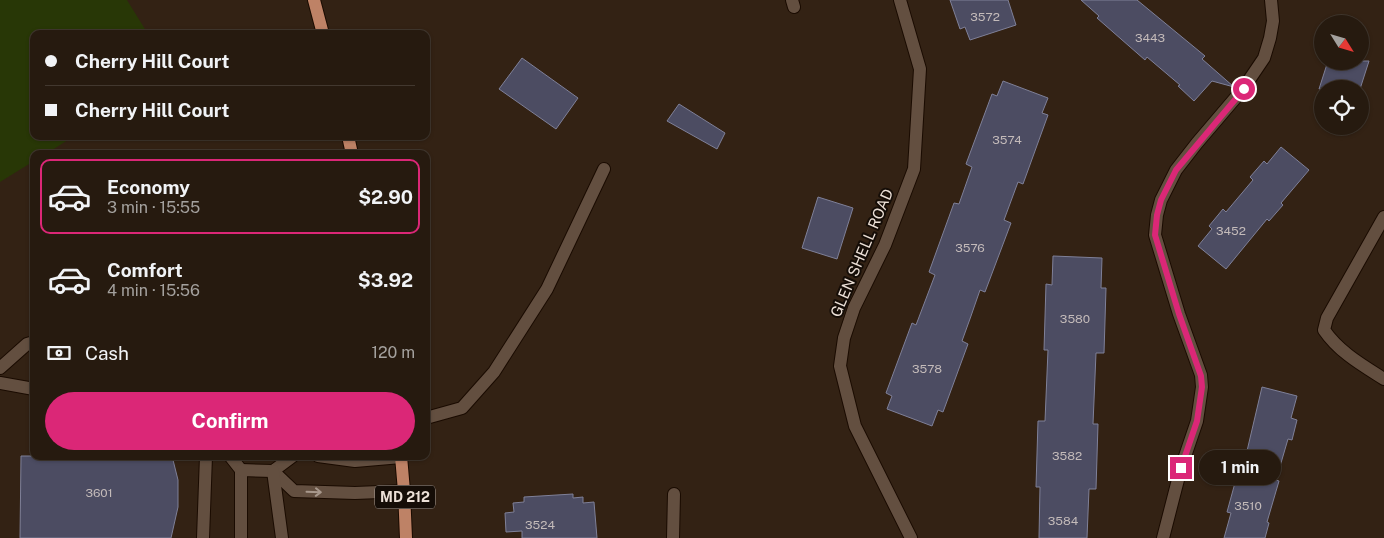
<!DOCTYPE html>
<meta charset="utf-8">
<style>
:root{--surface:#261a0f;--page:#2e2318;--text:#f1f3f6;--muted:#a4a19e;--line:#42382f;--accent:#db2777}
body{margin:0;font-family:"Public Sans",sans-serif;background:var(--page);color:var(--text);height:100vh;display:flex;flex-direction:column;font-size:19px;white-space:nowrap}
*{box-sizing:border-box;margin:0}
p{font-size:16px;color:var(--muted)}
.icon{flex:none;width:28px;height:28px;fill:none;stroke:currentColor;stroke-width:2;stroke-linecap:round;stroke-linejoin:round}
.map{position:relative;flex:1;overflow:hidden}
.panel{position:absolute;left:30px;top:150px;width:400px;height:310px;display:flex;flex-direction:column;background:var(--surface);border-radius:10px;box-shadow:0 1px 4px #0004,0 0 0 1px var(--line)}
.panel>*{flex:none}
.banner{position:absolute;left:30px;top:30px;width:400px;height:110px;border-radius:10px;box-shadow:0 1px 4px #0004,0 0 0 1px var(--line);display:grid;align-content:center;height:110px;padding:0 15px;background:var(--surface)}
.needle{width:32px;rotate:127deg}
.controls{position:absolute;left:1314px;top:15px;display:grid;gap:10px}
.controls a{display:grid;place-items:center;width:55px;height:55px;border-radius:50%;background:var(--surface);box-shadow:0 1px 4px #0004,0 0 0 1px var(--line);font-size:25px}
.end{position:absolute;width:22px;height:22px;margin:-11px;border:6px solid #db2777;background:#fff;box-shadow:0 0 0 2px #fff}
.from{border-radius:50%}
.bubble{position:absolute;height:35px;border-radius:18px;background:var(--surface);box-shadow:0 1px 4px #0004,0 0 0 1px var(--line);font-size:16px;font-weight:700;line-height:35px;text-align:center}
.banner b{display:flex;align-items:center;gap:18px;height:48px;font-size:19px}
.banner b+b{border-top:1px solid var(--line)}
.banner i{width:12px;height:12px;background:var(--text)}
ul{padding:9px 0 0;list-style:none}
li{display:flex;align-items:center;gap:15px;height:75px;margin:0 10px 8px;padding:0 5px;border:2px solid transparent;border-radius:10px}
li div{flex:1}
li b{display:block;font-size:19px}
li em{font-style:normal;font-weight:700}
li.current{border-color:var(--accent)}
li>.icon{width:45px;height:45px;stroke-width:1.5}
.pay{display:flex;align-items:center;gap:12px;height:55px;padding:0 15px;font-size:19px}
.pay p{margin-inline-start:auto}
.primary-button{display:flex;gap:10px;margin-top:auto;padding:10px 15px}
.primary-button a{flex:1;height:58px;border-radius:30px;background:var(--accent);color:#fff;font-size:20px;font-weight:700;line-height:58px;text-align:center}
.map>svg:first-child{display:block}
.green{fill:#283706}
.building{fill:#4c4c62;stroke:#7f8098}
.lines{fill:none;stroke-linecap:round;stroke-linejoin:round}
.lane-casing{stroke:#1a0b01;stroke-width:14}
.street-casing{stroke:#1a0b01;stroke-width:14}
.primary-casing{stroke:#1a0b01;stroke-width:14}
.lane{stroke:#634f40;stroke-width:12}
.street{stroke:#634f40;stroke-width:12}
.primary{stroke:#be8266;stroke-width:12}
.oneway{stroke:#a8988c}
.route{stroke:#db2777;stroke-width:6}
.labels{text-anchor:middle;stroke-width:4;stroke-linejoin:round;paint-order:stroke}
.number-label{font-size:12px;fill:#c4bbba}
.shield{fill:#150d07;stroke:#aca199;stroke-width:1}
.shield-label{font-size:14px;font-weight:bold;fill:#ece0d7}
.street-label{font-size:15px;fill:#ece0d7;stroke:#150d07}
</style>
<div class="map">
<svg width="1384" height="538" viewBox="0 0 1384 538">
<rect width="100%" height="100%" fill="#332214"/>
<!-- green -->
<path class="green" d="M0 0H127L148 34H34V136H74L46 154H34V161L0 182Z"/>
<!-- building -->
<g class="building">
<path d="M950 0H1008L1016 25 970 40 965 27 960 29Z"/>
<path d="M1081 0H1137L1205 56 1202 59 1234 87 1212 81 1194 101 1178 86 1180 85 1147 57 1145 60 1097 18 1099 16Z"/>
<path d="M522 58 578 98 556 129 499 89Z"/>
<path d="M1328 61H1369L1360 89H1319Z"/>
<path d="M1003 81 1048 98 1042 113 1048 115 1023 184 1018 182 1004 220 1011 223 985 292 980 290 971 316 962 341 968 344 943 412 938 410 932 426 887 409 892 396 886 393 912 323 916 325 935 275 929 272 954 203 959 204 972 167 966 164 992 94 997 96Z"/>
<path d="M679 104 725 133 717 149 667 121Z"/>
<path d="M1281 147 1309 170 1281 203 1283 205 1269 221 1267 219 1226 269 1198 246 1212 229 1209 226 1223 209 1226 212 1253 180 1250 177 1264 161 1267 164Z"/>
<path d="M818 197 853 208 837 259 802 248Z"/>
<path d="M1053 256 1102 258 1101 288H1106L1104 353H1096L1093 424H1098L1096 489H1089L1087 538H1039L1040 487H1036L1038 421H1045L1048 350H1044L1046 284 1052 285Z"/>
<path d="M1262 387 1297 396 1291 418 1297 420 1292 440 1288 439 1276 480 1279 481 1267 522 1269 523 1265 538H1224L1231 513 1227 512 1244 450 1247 451Z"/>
<path d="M21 456H172L178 480V507L171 538H20Z"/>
<path d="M573 494V498L583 497V503L594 502 597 538H522V531L506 532 505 513 514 512 513 503 524 502V497Z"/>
</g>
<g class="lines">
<defs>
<g id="lane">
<path d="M0 368 27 344 34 342"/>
<path d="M0 383 34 389"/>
<path d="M426 418 462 408 494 372 547 289 604 169"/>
<path d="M230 456 241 470V538"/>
<path d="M318 456 355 461 401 457"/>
<path d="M241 470 273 471 293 456"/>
<path d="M273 471 294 491 355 493 404 491"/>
<path d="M273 471 282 538"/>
<path d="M203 538 206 456"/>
<path d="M673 538 674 494"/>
</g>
<g id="street">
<path d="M792 0 794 7"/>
<path d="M900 0 920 69 914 169 885 245 854 308 844 338 840 366 855 426 911 538"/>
<path d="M1384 217 1327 318 1324 330C1339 352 1362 365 1384 379"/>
<path d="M1163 538 1181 468 1197 421 1202 387 1201 375 1179 314 1155 235 1157 215 1161 200 1176 170 1197 143 1243 89 1264 58 1270 38 1273 21 1271 0"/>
</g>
<g id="primary">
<path d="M314 0 323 34"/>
<path d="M348 136 352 154"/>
<path d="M401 456 404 491 406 538"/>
</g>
</defs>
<!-- lane casing -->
<use href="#lane" class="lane-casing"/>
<!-- street casing -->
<use href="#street" class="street-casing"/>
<!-- primary casing -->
<use href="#primary" class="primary-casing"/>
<!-- lane -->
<use href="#lane" class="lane"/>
<!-- street -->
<use href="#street" class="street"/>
<!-- primary -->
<use href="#primary" class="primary"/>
</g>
<!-- one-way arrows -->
<defs><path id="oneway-shaft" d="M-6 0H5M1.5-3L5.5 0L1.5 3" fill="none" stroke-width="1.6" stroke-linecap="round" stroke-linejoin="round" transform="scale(1.25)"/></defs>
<use class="oneway" href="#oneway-shaft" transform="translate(314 492) rotate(2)"/>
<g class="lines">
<!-- route -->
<path class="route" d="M1181 468 1197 421 1202 387 1201 376 1179 314 1155 235 1157 215 1161 200 1176 170 1244 89"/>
</g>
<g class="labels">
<!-- number labels -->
<g class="number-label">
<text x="985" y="21">3572</text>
<text x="1150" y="42">3443</text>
<text x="1007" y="144">3574</text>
<text x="1231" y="235">3452</text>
<text x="970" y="252">3576</text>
<text x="1075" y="323">3580</text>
<text x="927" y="373">3578</text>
<text x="1067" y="460">3582</text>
<text x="99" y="497">3601</text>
<text x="1248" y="510">3510</text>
<text x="1063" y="525">3584</text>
<text x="540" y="529">3524</text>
</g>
<!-- shield labels -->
<rect class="shield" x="375" y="485.5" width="60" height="23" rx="4"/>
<g class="shield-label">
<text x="405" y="502">MD 212</text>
</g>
<!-- street labels -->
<g class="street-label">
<text transform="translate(862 253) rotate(-67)" y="5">GLEN SHELL ROAD</text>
</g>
</g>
</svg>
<div class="controls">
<a><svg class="needle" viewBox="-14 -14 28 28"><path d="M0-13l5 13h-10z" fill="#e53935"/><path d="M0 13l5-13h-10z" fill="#a4a19e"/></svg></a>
<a><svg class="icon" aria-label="locate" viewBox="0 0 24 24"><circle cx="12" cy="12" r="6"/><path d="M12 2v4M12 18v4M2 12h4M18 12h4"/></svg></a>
</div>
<i class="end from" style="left:1244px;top:89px"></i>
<i class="end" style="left:1181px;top:468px"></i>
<div class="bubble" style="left:1199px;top:450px;width:82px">1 min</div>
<div class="banner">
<b><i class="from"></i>Cherry Hill Court</b>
<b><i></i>Cherry Hill Court</b>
</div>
<section class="panel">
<ul>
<li class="current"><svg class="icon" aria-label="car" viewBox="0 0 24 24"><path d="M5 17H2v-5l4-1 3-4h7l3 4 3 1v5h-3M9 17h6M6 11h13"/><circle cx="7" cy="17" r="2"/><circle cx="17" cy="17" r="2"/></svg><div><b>Economy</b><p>3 min · 15:55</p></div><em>$2.90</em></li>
<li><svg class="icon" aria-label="car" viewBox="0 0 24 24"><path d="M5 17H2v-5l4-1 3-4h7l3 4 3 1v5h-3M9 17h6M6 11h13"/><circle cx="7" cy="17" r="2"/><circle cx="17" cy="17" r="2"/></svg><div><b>Comfort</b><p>4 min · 15:56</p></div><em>$3.92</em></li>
</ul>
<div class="pay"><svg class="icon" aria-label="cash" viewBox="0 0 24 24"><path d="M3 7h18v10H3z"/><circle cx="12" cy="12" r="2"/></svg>Cash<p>120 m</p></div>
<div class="primary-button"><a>Confirm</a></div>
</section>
</div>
